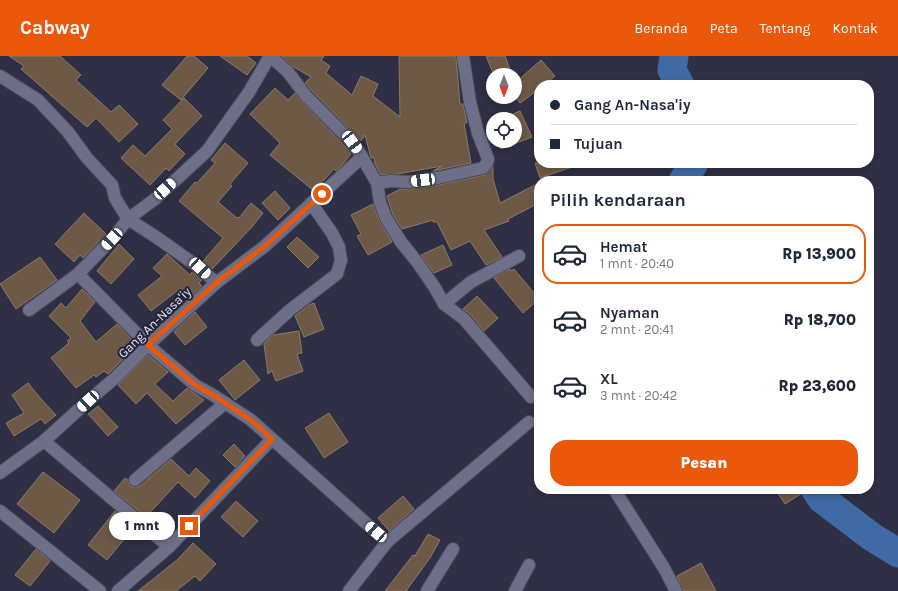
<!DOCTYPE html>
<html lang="id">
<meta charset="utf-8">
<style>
:root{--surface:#fff;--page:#f2f2f3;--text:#1f2937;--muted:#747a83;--line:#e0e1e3;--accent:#ea580c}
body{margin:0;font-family:Karla,sans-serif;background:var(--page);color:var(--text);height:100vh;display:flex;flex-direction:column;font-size:15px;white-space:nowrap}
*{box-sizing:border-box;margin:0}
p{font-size:13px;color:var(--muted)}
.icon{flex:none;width:22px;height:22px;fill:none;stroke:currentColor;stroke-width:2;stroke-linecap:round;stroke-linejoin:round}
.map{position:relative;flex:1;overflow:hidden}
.drawer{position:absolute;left:534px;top:120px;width:340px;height:318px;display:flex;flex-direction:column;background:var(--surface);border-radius:16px;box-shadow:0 2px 6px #0003}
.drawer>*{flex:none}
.banner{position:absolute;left:534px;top:24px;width:340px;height:88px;border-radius:16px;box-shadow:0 2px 6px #0003;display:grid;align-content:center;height:88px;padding:0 16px;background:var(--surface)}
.needle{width:26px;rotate:180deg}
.tools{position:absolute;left:486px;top:12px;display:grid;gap:8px}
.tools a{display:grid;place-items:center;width:36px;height:36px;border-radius:50%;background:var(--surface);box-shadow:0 2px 6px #0003;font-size:20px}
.end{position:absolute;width:18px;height:18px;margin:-9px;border:5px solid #ea580c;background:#fff;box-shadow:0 0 0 2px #fff}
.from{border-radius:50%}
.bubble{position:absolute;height:28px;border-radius:14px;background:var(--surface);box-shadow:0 2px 6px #0003;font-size:13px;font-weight:800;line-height:28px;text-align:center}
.car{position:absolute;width:12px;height:24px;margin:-12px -6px;border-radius:5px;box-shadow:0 0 3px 1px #0007;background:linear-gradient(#fff 24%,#345 0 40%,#fff 0 76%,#345 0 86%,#fff 0)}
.banner b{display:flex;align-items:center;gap:14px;height:38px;font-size:15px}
.banner b+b{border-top:1px solid var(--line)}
.banner i{width:10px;height:10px;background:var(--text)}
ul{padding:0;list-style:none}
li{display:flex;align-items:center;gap:12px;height:60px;margin:0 8px 6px;padding:0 8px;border:2px solid transparent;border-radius:16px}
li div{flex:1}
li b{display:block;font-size:15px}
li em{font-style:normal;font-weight:800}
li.selected{border-color:var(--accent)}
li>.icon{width:36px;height:36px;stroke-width:1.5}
h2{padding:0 16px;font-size:18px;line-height:48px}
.action{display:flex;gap:8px;margin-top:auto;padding:8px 16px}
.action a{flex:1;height:46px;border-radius:16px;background:var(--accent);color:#fff;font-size:16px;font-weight:800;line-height:46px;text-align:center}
header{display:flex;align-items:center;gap:24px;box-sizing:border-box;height:56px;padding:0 20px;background:var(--accent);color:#fff}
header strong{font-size:19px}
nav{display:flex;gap:22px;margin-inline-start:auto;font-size:14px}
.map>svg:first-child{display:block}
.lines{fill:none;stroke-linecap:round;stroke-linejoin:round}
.river{stroke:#406aa5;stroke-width:29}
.building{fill:#6d5946;stroke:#8d7964}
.minor-casing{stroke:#4c4c5e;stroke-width:14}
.minor{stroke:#6d6e87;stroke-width:12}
.route{stroke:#ea580c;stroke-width:5}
.labels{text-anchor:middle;stroke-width:4;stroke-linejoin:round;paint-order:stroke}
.street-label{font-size:13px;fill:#e2e3f1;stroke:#25253b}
</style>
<header>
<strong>Cabway</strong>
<nav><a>Beranda</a><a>Peta</a><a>Tentang</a><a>Kontak</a></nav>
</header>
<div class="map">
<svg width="898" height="535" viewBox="0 0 898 535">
<rect width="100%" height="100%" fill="#2f2f45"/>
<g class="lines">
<!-- river -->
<g class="river">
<path d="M674 0 672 14 680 29"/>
<path d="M683 125 694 107"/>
<path d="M815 433 822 443 872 481 898 497"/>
</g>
</g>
<!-- building -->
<g class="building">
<path d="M9 0H60L81 19 76 24 111 56 119 49 138 68 119 86 96 62 87 71 21 13 24 10Z"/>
<path d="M187 0H194L208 12 181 44 162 29Z"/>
<path d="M220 0H247L256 7 247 19Z"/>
<path d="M281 0H324L321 4 330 10 326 17 352 39 361 20 378 28 373 40 400 61 399 0H456L460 48H463L466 62 467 67H464L471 107 433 115 442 110 397 118 381 119 375 108 374 102H371L365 79 361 85 312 35 305 27 311 21 292 10Z"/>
<path d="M486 0H505L512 19H494Z"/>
<path d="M541 4 555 20 544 29H539V33L520 47 515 40V27Z"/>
<path d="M275 32 288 44 295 37 301 45 346 91 351 98 343 108 336 115 334 113 314 135 270 99 280 87 250 58Z"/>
<path d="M184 42 202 60 175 88 185 98 169 115 166 112 150 129 121 102 133 89 145 100 172 73 163 64Z"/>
<path d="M520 55 532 81 501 93 498 85H515V63H502Z"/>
<path d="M225 87 248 107 230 128 232 130 218 146 237 162 238 161 239 162 251 147 263 157 251 172 212 213 203 205 223 182 179 145 195 126 197 127 215 107 211 104Z"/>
<path d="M535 107H578V109L540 122Z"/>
<path d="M493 111V123L500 147 539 127V147L508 163 509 165 484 174 502 201 486 209 470 185 451 194 437 166H433V164L402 173 393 159 387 140 400 133H410L438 129 485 119Z"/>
<path d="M275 135 290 152 278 164 262 147Z"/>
<path d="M373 148 380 166 392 186 368 199 357 180 361 178 351 159Z"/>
<path d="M84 157 106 178 83 202 80 199 74 206 55 188Z"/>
<path d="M297 181 319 201 308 212 287 191Z"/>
<path d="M119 188 134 203 111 228 97 215Z"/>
<path d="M443 189 452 209 434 217 421 199Z"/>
<path d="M167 198 190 219 192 216 195 218 202 224 199 227 202 230 186 244 177 235 151 255 138 239 162 220 153 212Z"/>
<path d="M40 201 57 224 16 253 0 228Z"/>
<path d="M510 213 511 215 514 213 539 243 523 257 494 222Z"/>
<path d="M82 233 95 246 80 265 96 286 117 268 137 289 108 318 104 315 96 321 94 319 76 332 51 302 69 287 67 285 71 282 49 260 61 247 66 252Z"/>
<path d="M477 240 498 262 484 275 470 258 463 253Z"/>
<path d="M314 247 324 273 304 281 295 260 309 249Z"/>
<path d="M195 256 207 271 185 289 174 276Z"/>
<path d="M299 275 302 297 297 298 303 315 276 325 272 315 268 318 264 288 273 279Z"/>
<path d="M148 299 168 316 155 328 173 345 187 332 204 344 176 368 147 337 136 348 118 329Z"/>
<path d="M244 304 260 324 235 344 219 324Z"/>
<path d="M28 327 42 344 56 359 45 368 41 363 14 380 6 367 24 357 12 339Z"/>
<path d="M98 350 118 371 108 380 88 358Z"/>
<path d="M329 357 348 386 324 402 305 372Z"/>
<path d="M234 388 245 400 235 411 223 399Z"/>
<path d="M171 403 189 420 196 412 210 425 195 442 178 426 146 461 114 435 125 422 128 424 129 429 132 431 140 430Z"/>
<path d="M43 416 80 444 54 477 17 448Z"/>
<path d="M775 433H809L785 448Z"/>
<path d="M403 440 414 453 389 475 378 462Z"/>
<path d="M236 445 258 465 243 481 221 461Z"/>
<path d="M115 455 134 471 107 504 88 489Z"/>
<path d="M428 478 440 484 430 502 406 535H385L413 499 415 500Z"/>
<path d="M193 487 216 508 200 525 195 520 176 535H138L177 504Z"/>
<path d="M36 493 50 505 30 530 15 519Z"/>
<path d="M701 507 716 535H683L677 520Z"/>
</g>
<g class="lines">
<defs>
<g id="minor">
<path d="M270 0 249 36 207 95 155 143 128 163 112 183 78 218 148 289 195 329 213 339 251 364 387 486"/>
<path d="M270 0 288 16 306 40 352 86 359 96 377 127 380 146 386 162 401 186 418 207 435 232 444 248 464 263 531 341"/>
<path d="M0 20 38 44 68 76 87 102 112 129 115 142 128 163 156 181 200 212 216 227"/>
<path d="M377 127 391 125 409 126 437 122 483 112 487 107 488 103 478 77 470 46 463 0"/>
<path d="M444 248 471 226 519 200"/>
<path d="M29 254 78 218"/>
<path d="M257 284 290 254 337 218 341 204 339 191 332 177 311 147"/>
<path d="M44 385 169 491 118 535"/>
<path d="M0 417 44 385 88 345 115 322 148 289 216 227 265 190 362 101"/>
<path d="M135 424 225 347"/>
<path d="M614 433 664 512 676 535"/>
<path d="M0 455 100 535"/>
<path d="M169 491 272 383"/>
<path d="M349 535 387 486 529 366"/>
<path d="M427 535 453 493"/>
<path d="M515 535 529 509"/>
</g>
</defs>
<!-- minor casing -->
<use href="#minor" class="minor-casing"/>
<!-- minor -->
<use href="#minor" class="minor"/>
</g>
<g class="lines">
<!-- route -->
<path class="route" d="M189 470 272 383 251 364 213 339 195 329 148 289 216 227 265 190 322 138"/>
</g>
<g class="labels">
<!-- street labels -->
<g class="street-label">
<text transform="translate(154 266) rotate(-44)" y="5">Gang An-Nasa'iy</text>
</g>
</g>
</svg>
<div class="tools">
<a><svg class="needle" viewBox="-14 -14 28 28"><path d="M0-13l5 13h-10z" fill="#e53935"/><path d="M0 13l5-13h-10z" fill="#747a83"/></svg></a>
<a><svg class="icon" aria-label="locate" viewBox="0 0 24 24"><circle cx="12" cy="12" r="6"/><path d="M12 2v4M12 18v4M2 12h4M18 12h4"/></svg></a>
</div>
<i class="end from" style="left:322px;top:138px"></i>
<i class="end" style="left:189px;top:470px"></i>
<div class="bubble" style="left:109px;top:456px;width:66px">1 mnt</div>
<i class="car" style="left:352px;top:86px;rotate:143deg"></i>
<i class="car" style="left:423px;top:124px;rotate:263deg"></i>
<i class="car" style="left:165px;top:133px;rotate:48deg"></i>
<i class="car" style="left:112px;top:183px;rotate:223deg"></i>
<i class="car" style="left:200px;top:212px;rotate:133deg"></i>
<i class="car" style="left:88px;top:345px;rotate:227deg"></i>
<i class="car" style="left:376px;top:476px;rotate:311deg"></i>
<div class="banner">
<b><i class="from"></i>Gang An-Nasa'iy</b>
<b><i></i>Tujuan</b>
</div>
<section class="drawer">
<h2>Pilih kendaraan</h2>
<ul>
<li class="selected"><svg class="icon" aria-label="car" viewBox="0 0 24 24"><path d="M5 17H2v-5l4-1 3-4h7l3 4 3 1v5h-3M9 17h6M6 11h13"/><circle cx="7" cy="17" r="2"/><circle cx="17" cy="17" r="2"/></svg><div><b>Hemat</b><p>1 mnt · 20:40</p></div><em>Rp 13,900</em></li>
<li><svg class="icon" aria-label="car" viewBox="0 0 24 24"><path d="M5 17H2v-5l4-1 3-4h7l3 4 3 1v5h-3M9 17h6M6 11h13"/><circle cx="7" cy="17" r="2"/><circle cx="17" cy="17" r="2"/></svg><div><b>Nyaman</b><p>2 mnt · 20:41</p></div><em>Rp 18,700</em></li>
<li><svg class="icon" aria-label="car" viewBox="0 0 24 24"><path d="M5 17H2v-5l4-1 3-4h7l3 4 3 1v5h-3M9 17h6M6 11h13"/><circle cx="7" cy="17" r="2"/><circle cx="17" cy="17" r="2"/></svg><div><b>XL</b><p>3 mnt · 20:42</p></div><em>Rp 23,600</em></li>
</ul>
<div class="action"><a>Pesan</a></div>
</section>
</div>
